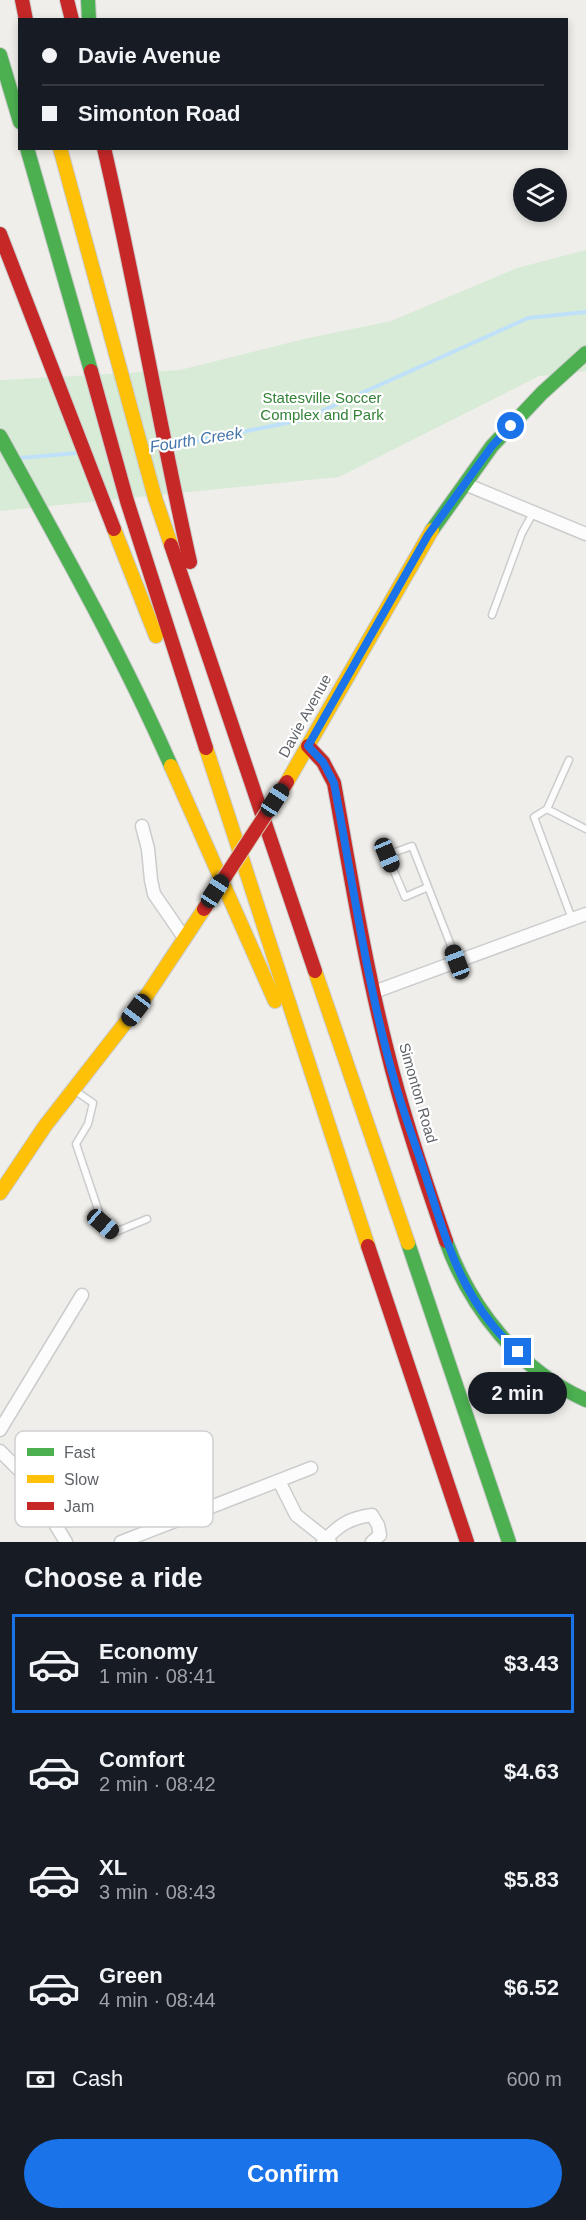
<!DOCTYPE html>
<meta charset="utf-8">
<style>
:root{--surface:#171b24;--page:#242831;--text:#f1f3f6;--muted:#9ea1a6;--line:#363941;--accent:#1a73e8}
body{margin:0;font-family:Arial,sans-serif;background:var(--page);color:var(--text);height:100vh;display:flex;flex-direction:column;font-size:22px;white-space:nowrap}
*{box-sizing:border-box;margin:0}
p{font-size:20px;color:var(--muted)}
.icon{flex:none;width:33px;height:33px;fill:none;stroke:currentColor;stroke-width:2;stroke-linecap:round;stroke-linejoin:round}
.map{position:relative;height:1542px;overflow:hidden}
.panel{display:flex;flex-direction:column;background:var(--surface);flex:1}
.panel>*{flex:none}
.top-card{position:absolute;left:18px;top:18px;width:550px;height:132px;border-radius:0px;box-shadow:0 3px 9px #0003;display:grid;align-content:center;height:132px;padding:0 24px;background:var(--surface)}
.tools{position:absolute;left:513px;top:168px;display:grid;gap:12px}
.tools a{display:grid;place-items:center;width:54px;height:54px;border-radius:50%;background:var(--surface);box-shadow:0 3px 9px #0003;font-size:30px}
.end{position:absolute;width:27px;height:27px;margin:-14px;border:8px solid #1a73e8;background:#fff;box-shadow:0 0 0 3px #fff}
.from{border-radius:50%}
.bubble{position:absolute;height:42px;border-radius:21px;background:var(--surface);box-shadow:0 3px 9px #0003;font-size:20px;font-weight:700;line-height:42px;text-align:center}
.car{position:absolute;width:18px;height:36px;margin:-18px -9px;border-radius:8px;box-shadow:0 0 4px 2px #0007;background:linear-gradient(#222 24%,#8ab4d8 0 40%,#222 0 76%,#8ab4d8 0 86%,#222 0)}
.top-card b{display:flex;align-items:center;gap:21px;height:57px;font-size:22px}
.top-card b+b{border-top:2px solid var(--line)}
.top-card i{width:15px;height:15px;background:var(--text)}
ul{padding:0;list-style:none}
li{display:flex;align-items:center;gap:18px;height:99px;margin:0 12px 9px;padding:0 12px;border:3px solid transparent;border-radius:0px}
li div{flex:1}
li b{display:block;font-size:22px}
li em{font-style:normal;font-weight:700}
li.on{border-color:var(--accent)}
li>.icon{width:54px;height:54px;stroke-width:1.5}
h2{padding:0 24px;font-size:27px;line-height:72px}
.pay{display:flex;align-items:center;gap:15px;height:66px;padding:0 24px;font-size:22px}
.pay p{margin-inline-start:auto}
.action{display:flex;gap:12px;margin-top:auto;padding:12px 24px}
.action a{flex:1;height:69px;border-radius:36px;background:var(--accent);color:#fff;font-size:24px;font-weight:700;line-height:69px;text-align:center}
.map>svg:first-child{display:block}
.green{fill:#d8ebd6}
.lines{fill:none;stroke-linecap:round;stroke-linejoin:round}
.stream{stroke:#bfe0f9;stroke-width:4}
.lane-casing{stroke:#cbcccc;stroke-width:9}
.street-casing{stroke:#cbcccc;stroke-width:15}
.fast-casing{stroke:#cacacb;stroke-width:16}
.slow-casing{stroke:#cacacb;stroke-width:16}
.jam-casing{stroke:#cacacb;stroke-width:16}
.lane{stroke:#fdfcfc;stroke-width:6}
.street{stroke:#fdfcfc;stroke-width:12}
.fast{stroke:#4caf50;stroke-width:14}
.slow{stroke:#ffc107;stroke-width:14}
.jam{stroke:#c62828;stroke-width:14}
.jam-bridge-casing{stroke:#d7ceb8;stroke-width:16;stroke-linecap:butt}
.jam-bridge{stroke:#c62828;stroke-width:14}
.route{stroke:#1a73e8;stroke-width:8}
.labels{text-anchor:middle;stroke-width:4.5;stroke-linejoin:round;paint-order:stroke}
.park-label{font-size:15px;fill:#348238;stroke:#fff}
.street-label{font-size:15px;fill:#5f6368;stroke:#fff}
.water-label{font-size:16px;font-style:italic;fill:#4174aa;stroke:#fff}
.key{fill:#fff;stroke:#cfd0d2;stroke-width:1.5}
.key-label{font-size:16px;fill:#5f6368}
</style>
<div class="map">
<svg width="586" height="1542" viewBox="0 0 586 1542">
<rect width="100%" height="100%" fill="#efeeea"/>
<!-- green -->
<path class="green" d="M586 250V371L539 376 339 477 0 511V380L180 370 304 339 391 321 517 268Z"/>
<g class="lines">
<!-- stream -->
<g class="stream">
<path d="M171 446 302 420 528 318 586 312"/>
<path d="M19 458 77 453"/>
</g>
<defs>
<g id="lane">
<path d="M492 615 522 533 533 513"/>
<path d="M569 760 547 809 534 817 572 919"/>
<path d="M547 809 586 829"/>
<path d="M428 887 405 897 387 855 412 846 457 961"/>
<path d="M74 1090 93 1103 88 1124 76 1144 103 1224 113 1233 147 1219"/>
</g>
<g id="street">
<path d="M465 484 586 534"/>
<path d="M142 826 148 849 151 880 154 894 185 939"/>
<path d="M374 992 586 914"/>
<path d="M0 1430 82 1295"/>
<path d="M0 1451 27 1478 66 1542"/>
<path d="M279 1481 296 1515 330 1542"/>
<path d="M121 1542 311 1468"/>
<path d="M323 1542C339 1525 349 1518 372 1515L378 1525 380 1535 372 1542"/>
</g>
<g id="fast">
<path d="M88 0 89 20"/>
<path d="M0 55 20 122"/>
<path d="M27 148 91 371"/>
<path d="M0 436C60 545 121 652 171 766"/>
<path d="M432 530 492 446 542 393 586 353"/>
<path d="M446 1241C470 1308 520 1371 586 1400"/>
<path d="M408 1243 509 1542"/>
</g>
<g id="slow">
<path d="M60 148 155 498 171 545"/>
<path d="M114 529 156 636"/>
<path d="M206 748 368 1246"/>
<path d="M171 766 275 1001"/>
<path d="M287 782 432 530"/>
<path d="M315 971 408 1243"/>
<path d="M0 1193 45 1126 147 995 204 909"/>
</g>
<g id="jam">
<path d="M22 0 26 20"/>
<path d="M67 0 72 20"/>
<path d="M104 148C136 285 159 425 190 562"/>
<path d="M0 234 114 529"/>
<path d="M91 371 127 501 206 748"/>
<path d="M171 545 315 971"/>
<path d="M308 746 323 762 334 783C350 871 364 959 386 1046 402 1112 424 1177 446 1241"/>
<path d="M368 1246 467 1542"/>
</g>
</defs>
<!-- lane casing -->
<use href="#lane" class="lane-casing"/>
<!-- street casing -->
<use href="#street" class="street-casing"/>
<!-- fast casing -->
<use href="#fast" class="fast-casing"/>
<!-- slow casing -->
<use href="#slow" class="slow-casing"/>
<!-- jam casing -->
<use href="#jam" class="jam-casing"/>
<!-- lane -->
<use href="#lane" class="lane"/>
<!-- street -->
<use href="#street" class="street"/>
<!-- fast -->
<use href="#fast" class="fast"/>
<!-- slow -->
<use href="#slow" class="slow"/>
<!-- jam -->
<use href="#jam" class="jam"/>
<defs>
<path id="jam-bridge" d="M204 909 287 782"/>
</defs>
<!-- jam-bridge casing -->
<use href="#jam-bridge" class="jam-bridge-casing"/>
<!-- jam-bridge -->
<use href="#jam-bridge" class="jam-bridge"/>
</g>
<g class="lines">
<!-- route -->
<path class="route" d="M511 426 492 446 428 535 308 746 323 762 334 783C353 883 367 987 396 1086 404 1114 414 1141 423 1168 446 1239 460 1300 518 1352"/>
</g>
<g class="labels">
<!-- park labels -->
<g class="park-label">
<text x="322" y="403">Statesville Soccer<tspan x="322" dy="17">Complex and Park</tspan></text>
</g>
<!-- street labels -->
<g class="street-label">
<text transform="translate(305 716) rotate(-61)" y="5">Davie Avenue</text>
<text transform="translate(418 1093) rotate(74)" y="5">Simonton Road</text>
</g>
<!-- water labels -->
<g class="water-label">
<text transform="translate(196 439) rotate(-9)" y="6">Fourth Creek</text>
</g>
</g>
<!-- legend -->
<rect x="15" y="1431" width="198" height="96" rx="9" class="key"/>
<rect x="27" y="1448" width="27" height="8" fill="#4caf50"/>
<rect x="27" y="1475" width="27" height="8" fill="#ffc107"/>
<rect x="27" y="1502" width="27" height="8" fill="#c62828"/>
<g class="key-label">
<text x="64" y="1458">Fast</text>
<text x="64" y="1485">Slow</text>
<text x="64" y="1512">Jam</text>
</g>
</svg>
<div class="tools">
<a><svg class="icon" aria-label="layers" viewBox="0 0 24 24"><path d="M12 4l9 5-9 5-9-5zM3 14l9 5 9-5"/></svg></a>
</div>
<i class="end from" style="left:511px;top:426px"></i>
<i class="end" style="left:518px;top:1352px"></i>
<div class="bubble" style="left:468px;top:1372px;width:99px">2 min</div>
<i class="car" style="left:275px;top:800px;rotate:33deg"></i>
<i class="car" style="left:387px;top:855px;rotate:157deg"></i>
<i class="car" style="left:215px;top:891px;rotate:33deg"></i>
<i class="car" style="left:457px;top:962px;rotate:339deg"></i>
<i class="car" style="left:136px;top:1010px;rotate:217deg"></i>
<i class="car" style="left:103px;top:1224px;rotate:131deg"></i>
<div class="top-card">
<b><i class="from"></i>Davie Avenue</b>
<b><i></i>Simonton Road</b>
</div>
</div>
<section class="panel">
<h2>Choose a ride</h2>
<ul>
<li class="on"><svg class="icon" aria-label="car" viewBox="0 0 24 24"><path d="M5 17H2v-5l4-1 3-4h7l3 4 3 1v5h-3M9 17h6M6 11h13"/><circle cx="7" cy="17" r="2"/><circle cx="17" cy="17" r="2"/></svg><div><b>Economy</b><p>1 min · 08:41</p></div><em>$3.43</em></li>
<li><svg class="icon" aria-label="car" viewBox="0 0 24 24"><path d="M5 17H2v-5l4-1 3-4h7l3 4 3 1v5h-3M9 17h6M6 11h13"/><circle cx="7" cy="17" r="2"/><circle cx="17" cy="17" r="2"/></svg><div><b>Comfort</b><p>2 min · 08:42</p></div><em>$4.63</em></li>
<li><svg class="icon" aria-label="car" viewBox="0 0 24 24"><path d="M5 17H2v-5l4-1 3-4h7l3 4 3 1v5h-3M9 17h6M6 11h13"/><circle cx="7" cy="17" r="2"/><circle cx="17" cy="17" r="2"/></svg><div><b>XL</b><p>3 min · 08:43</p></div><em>$5.83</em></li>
<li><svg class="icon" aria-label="car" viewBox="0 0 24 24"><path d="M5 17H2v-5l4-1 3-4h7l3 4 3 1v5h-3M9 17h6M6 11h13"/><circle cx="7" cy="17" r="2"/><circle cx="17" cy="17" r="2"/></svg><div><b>Green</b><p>4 min · 08:44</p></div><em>$6.52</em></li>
</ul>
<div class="pay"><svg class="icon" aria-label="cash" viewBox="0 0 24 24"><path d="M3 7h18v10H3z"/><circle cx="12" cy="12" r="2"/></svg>Cash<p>600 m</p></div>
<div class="action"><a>Confirm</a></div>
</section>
